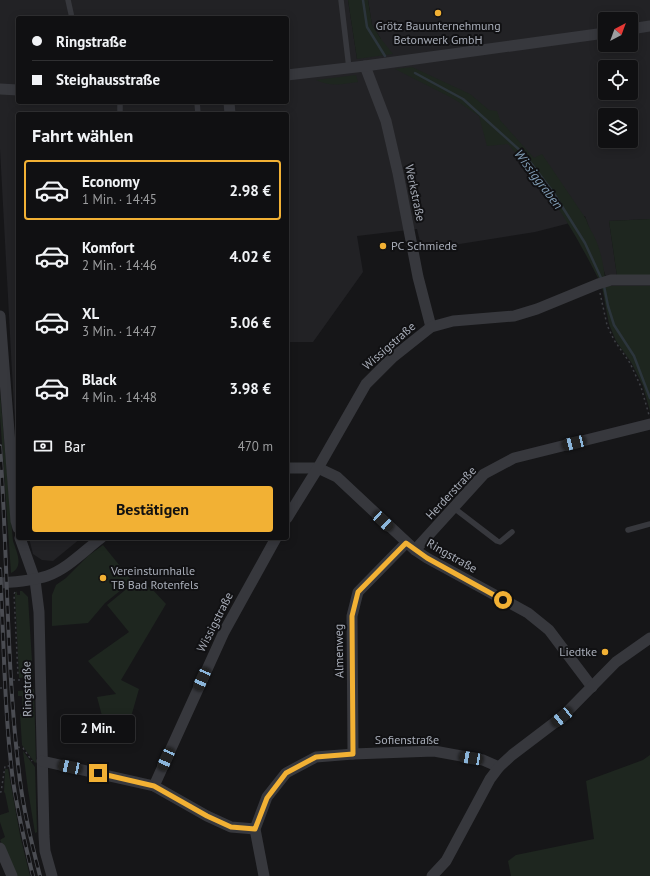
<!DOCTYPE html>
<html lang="de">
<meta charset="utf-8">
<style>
:root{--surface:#101012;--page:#1e1e20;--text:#f1f3f6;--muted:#9c9d9f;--line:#303032;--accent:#f2b134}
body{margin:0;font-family:"PT Sans",sans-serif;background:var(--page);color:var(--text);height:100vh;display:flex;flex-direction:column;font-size:15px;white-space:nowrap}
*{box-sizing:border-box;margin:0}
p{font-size:13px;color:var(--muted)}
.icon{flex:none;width:22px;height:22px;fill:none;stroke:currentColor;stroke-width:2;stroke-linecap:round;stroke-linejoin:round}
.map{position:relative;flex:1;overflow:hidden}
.details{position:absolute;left:16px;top:112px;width:273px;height:428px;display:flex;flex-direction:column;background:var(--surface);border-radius:4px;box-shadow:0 2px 10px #0003,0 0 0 1px var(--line)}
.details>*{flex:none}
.hud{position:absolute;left:16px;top:16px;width:273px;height:88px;border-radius:4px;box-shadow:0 2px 10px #0003,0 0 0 1px var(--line);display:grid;align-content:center;height:88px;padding:0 16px;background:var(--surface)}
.needle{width:26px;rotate:41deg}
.buttons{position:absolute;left:598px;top:12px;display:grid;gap:8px}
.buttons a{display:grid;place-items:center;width:40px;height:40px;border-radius:4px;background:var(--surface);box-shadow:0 2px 10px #0003,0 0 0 1px var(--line);font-size:20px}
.end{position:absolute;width:18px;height:18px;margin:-9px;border:5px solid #f2b134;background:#111;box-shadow:0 0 0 2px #111}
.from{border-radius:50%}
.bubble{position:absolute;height:28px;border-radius:4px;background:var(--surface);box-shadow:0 2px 10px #0003,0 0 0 1px var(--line);font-size:13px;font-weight:700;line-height:28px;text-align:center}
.car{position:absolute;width:12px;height:24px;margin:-12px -6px;border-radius:5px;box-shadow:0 0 3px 1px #0007;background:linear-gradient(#222 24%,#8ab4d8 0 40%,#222 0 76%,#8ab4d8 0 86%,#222 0)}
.hud b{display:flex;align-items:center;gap:14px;height:38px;font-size:15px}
.hud b+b{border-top:1px solid var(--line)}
.hud i{width:10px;height:10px;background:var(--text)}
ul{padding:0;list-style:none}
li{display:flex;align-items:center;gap:12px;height:60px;margin:0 8px 6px;padding:0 8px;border:2px solid transparent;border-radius:4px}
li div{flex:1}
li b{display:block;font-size:15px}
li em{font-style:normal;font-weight:700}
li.current{border-color:var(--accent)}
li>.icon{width:36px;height:36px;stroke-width:1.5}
h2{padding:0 16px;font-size:18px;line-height:48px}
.pay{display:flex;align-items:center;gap:10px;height:44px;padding:0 16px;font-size:15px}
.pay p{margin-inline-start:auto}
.cta{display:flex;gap:8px;margin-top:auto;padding:8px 16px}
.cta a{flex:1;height:46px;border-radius:4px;background:var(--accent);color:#111;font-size:16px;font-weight:700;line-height:46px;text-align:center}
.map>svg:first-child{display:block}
.built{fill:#222225;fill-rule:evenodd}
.green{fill:#1e261f}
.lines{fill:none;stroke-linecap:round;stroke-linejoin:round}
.stream{stroke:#2c353c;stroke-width:2.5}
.path{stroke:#3d3f44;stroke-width:1.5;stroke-dasharray:2 3;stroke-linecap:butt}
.lane{stroke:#37383d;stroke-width:5.5}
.street{stroke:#37383d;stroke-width:11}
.rail-casing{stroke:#4a4c52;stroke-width:4}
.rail{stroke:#111113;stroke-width:2.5;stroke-dasharray:8;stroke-linecap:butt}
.route{stroke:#f2b134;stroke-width:5}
.poi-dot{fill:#f2b134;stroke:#111113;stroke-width:1.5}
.labels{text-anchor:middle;stroke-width:4;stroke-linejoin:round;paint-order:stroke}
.poi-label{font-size:12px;fill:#a8adb8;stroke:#111113;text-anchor:start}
.street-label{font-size:12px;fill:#a8adb8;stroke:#111113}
.water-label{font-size:13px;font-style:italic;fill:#7f9bb3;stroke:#111113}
</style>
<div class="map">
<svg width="650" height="876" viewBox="0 0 650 876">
<rect width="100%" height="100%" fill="#161618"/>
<!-- built -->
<g class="built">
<path d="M0 0H348L357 59 381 39 372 25 368 0H650V219L609 221 617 276 606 277 585 216 570 223 535 232 422 250 417 229 357 236 363 272 313 342H287V114H18V454L14 408 0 149ZM18 18H287V102H18ZM605 19H631V45H605ZM605 67H631V93H605ZM605 115H631V141H605Z"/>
<path d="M29 538H81L53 561 42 560 33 554Z"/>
</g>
<!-- green -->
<g class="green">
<path d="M348 0H368L372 25 381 39 393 54 357 59Z"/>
<path d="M412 67 470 94 489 110 497 111 500 120 534 158 542 154 586 219C588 225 590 229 593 234 600 247 603 263 605 277L599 280C582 246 563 213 540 182 530 169 519 157 508 144L487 146 479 116 454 99 395 69Z"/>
<path d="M356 75 358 82C344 84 330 87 316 80Z"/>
<path d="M650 219V277L617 276 609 221Z"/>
<path d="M606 286H650V411L643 386 631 362 616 341 609 324 602 287Z"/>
<path d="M0 392 13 541C17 552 24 567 11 573L0 416Z"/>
<path d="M103 545 132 581 105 603 88 623 52 626V595L56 585 66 578 88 556Z"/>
<path d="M135 582 151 588 166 604 121 680 139 689 129 724 106 731 97 697 116 694 88 661 129 632 107 605Z"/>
<path d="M17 591V595H20V591H22L28 597 33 677 19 678 15 594Z"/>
<path d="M34 689 36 762 35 763 22 745 20 714H23L22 696H18V691Z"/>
<path d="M23 751 35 767 37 832 35 833 28 790Z"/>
<path d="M650 755V876H511L508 861 516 855 594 839 586 781 643 760Z"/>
<path d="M5 769H8L20 835 30 876H16L0 840 5 837 0 822V815L9 812 5 793 4 792Z"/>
</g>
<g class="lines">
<!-- stream -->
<g class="stream">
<path d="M363 0 367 27 385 56"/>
<path d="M415 73 463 99 524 154 553 192 585 243 602 280"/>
<path d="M604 286 608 306 614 325 634 356 650 398"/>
</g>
<!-- path -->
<g class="path">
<path d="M600 293 607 325 614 340 630 363 641 387 649 415"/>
<path d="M15 592 14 594 18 675H17"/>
<path d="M13 680H25"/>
<path d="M26 681V680L30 679"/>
<path d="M0 688H3"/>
<path d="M18 747 23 748 32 761"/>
<path d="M0 792H1L5 766H9"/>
</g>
<!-- lane -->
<g class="lane">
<path d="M68 0 72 18"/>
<path d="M341 0 349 68"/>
<path d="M197 102 198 114"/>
<path d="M120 114V102"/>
<path d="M454 508 497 541 500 542 512 532"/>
<path d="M628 530 650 524"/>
</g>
<!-- street -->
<g class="street">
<path d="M631 29 650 26"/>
<path d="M365 66 386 121 398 173 418 277 431 327"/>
<path d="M287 75 365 66 605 33"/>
<path d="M0 89 18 90"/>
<path d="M229 102 230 114"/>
<path d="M0 316 16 521 18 528"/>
<path d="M287 468H318L337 477 415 550 427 558 528 613 549 630 592 687"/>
<path d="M287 518 318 468 366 384 392 358 431 327 453 321 514 316 537 309 598 284 611 280H650"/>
<path d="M20 538 35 580 39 612 44 836 45 851 52 876"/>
<path d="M415 550 484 474 514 458 650 424"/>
<path d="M0 583C15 582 32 581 47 576 67 569 84 551 101 538"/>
<path d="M353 754 352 616 358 592 406 543"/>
<path d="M42 761 154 786 207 816 231 827 255 829"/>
<path d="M154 786 224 632 276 538"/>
<path d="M0 848 12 876"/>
<path d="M264 876 255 829 267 797 286 773 316 757 353 754 434 751 483 760 499 767"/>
<path d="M432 876 446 861 490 779 499 767 512 755 562 717 616 662 650 638"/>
</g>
<defs>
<g id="rail">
<path d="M0 446C8 557 6 670 20 781 24 813 32 845 40 876"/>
<path d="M0 569C4 639 4 710 13 781 18 813 25 844 33 876"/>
</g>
</defs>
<!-- rail casing -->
<use href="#rail" class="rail-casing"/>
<!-- rail -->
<use href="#rail" class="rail"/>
</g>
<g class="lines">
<!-- route -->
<path class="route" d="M98 773 154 786 207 816 231 827 255 829 267 798 286 773 316 757 353 754 352 616 358 592 406 543 427 558 503 600"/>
</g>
<!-- markers -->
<g class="poi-dot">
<circle cx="438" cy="13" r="4"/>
<circle cx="383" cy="246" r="4"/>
<circle cx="103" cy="578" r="4"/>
<circle cx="605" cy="652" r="4"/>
</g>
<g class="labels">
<!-- poi labels -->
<g class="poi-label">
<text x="438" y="30" text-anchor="middle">Grötz Bauunternehmung<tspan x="438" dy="14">Betonwerk GmbH</tspan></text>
<text x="391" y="250">PC Schmiede</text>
<text x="111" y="575">Vereinsturnhalle<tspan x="111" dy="14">TB Bad Rotenfels</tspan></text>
<text x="597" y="656" text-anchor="end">Liedtke</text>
</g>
<!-- street labels -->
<g class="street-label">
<text transform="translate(415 193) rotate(78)" y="4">Werkstraße</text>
<text transform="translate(389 346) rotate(-41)" y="4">Wissigstraße</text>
<text transform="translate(451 493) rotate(-47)" y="4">Herderstraße</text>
<text transform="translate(452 556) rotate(30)" y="4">Ringstraße</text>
<text transform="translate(215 622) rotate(-63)" y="4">Wissigstraße</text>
<text transform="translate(339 651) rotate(-91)" y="4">Almenweg</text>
<text transform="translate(27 689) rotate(-91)" y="4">Ringstraße</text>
<text x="407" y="744">Sofienstraße</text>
</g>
<!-- water labels -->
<g class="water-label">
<text transform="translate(539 179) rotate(53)" y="5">Wissiggraben</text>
</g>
</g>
</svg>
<div class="buttons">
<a><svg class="needle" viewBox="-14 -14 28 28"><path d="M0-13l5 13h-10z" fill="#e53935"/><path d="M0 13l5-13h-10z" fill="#9c9d9f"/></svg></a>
<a><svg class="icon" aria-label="locate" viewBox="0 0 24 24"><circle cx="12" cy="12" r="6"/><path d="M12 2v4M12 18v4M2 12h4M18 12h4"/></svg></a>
<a><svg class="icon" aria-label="layers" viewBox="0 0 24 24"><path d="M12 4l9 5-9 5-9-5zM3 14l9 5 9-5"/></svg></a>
</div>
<i class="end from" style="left:503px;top:600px"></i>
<i class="end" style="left:98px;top:773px"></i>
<div class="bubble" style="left:61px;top:715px;width:74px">2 Min.</div>
<i class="car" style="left:574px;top:443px;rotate:256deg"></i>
<i class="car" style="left:383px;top:521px;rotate:133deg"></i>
<i class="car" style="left:202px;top:679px;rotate:204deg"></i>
<i class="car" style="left:562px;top:717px;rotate:231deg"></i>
<i class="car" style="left:471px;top:758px;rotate:280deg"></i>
<i class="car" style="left:166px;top:759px;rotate:204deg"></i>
<i class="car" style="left:70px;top:767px;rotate:282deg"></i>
<div class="hud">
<b><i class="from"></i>Ringstraße</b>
<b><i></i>Steighausstraße</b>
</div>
<section class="details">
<h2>Fahrt wählen</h2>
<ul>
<li class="current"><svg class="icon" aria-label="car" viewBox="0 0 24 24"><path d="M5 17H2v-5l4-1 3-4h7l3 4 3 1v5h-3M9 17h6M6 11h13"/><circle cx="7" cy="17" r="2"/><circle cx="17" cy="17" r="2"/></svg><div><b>Economy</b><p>1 Min. · 14:45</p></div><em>2.98 €</em></li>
<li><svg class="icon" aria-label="car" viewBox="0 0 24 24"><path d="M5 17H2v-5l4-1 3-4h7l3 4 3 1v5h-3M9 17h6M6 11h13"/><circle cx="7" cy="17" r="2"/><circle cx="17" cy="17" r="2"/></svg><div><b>Komfort</b><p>2 Min. · 14:46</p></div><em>4.02 €</em></li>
<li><svg class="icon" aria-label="car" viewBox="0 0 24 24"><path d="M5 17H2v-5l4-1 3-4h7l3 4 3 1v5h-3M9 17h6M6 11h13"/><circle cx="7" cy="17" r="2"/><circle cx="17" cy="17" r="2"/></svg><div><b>XL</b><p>3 Min. · 14:47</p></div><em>5.06 €</em></li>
<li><svg class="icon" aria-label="car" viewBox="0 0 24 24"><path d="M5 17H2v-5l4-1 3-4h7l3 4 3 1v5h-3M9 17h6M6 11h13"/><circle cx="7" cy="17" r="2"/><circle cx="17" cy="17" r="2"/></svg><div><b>Black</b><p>4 Min. · 14:48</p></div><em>3.98 €</em></li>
</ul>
<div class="pay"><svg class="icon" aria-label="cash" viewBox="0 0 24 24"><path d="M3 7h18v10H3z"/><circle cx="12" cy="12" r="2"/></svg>Bar<p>470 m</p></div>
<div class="cta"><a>Bestätigen</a></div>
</section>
</div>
